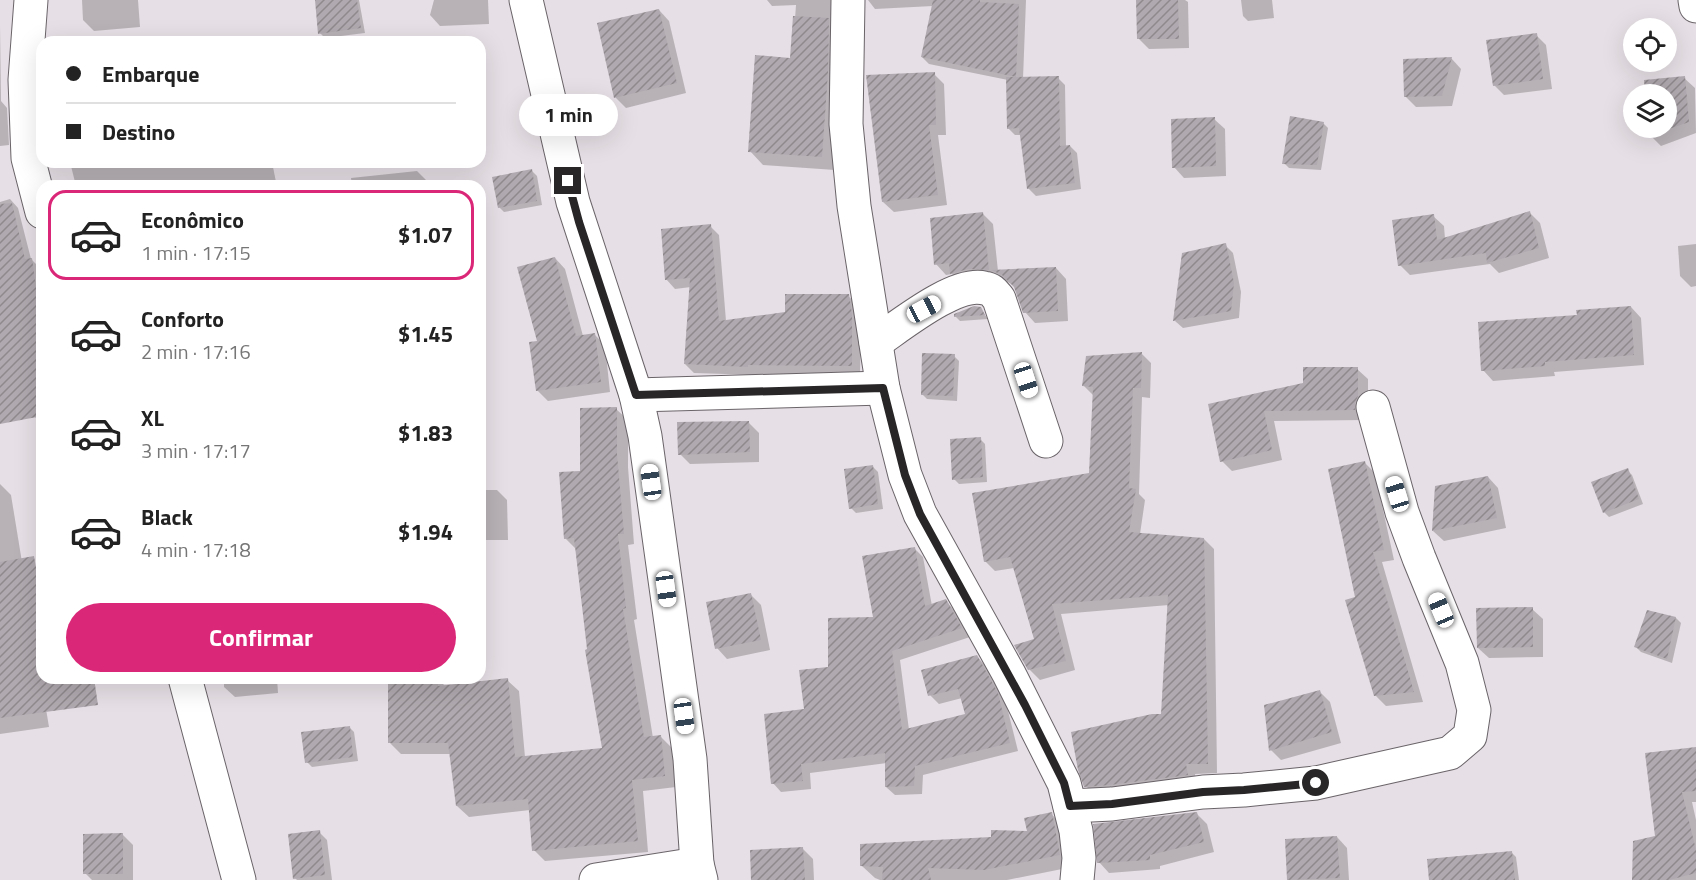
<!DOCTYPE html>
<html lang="pt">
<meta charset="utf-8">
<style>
:root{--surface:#fff;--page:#f2f2f2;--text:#222;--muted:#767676;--line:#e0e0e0;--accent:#db2777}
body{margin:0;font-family:"Titillium Web",sans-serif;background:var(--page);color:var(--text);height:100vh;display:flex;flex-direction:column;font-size:22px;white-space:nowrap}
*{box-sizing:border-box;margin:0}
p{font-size:20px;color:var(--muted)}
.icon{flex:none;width:33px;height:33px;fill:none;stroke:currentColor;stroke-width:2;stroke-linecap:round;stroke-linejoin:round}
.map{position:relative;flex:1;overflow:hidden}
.panel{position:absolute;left:36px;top:180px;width:450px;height:504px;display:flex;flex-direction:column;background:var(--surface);border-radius:18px;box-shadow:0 6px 24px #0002}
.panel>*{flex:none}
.hud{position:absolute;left:36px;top:36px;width:450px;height:132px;border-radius:18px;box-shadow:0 6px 24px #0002;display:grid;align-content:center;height:132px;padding:0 30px;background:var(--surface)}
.buttons{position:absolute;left:1623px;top:18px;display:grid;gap:12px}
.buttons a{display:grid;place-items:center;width:54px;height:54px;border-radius:50%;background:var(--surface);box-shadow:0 6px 24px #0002;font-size:30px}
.end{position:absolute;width:27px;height:27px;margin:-14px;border:8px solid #292628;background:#fff;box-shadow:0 0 0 3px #fff}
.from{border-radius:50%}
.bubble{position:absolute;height:42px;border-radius:21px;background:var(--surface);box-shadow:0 6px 24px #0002;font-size:20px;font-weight:700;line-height:42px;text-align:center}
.car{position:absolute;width:18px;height:36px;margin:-18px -9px;border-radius:8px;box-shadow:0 0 4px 2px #0007;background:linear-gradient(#fff 24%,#345 0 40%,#fff 0 76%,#345 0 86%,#fff 0)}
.hud b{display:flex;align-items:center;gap:21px;height:57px;font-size:22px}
.hud b+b{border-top:2px solid var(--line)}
.hud i{width:15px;height:15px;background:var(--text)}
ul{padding:10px 0 0;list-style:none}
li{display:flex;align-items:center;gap:18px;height:90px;margin:0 12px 9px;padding:0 18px;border:3px solid transparent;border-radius:18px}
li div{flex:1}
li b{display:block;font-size:22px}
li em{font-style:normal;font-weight:700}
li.active{border-color:var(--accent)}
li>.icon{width:54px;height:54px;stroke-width:1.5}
.button{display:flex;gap:12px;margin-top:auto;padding:12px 30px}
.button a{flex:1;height:69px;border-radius:36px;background:var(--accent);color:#fff;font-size:24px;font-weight:700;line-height:69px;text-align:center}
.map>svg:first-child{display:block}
.shadow{fill:#0003}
.building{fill:url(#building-hatch)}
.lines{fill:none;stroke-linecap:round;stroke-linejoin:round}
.minor-casing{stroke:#6a6469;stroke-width:35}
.minor{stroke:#fff;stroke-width:33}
.route{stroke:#292628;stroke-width:8}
</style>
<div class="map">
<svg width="1696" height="880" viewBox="0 0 1696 880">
<defs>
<pattern id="building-hatch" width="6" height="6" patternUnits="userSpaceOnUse" patternTransform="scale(1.5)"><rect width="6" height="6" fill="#b0a9af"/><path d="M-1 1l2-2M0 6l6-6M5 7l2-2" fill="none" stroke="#8f898e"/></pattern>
</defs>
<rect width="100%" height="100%" fill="#e6dfe5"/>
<!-- shadow -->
<g class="shadow">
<path d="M82 0H138L140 27 94 31 83 20Z"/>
<path d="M326 0H359L365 33 325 38 320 33Z"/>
<path d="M434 0H488L489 24 440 26 430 15Z"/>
<path d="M767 0H847L835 170 763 165 750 151 792 60 796 5 772 6Z"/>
<path d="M868 0H1026L1023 79 1058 78 1065 85 1066 147 1070 146 1077 153 1081 189 1036 196 1029 189 1022 135H1015L1008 128V80L929 64 922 57 933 6 875 9Z"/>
<path d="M1148 0H1185L1188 2 1189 48 1149 49 1138 38Z"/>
<path d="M1241 0H1272L1274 18 1248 21 1243 16Z"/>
<path d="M659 10 669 21 686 93 626 108 616 98 599 24Z"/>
<path d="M0 25 1 101 7 108 9 145 0 146Z"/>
<path d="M1536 35 1546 45 1552 89 1504 95 1494 85Z"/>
<path d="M1451 58 1461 69 1452 106 1416 107 1406 97Z"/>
<path d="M934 74 944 84 946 135H938L947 205 894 212 883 202Z"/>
<path d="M1684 78 1695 88 1696 133 1661 146 1651 136 1650 128H1666V94H1647L1645 82Z"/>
<path d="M1214 119 1225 129 1226 176 1184 178 1174 167Z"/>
<path d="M1323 123 1328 128 1321 170 1289 168 1284 163Z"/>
<path d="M70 162H272L276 182 259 186H76Z"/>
<path d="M417 171 426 180 427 186H352L351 178Z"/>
<path d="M532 171 537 176 542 205 504 212 499 207Z"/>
<path d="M10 199 18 208 31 259 40 268 42 282V424L35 417 0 342V202Z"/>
<path d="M1530 213 1540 223 1549 258 1499 273 1490 264 1410 275 1400 265 1433 216 1444 226 1445 239Z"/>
<path d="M983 214 993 224 998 271 1056 268 1066 279 1068 321 1035 323 1025 312 1014 285 1003 280 998 275V280L962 284 952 274 946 275 936 264Z"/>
<path d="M710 226 719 235 726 321 787 313 848 296 858 305 861 324 860 374H756V375L694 373 685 364 691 287 675 289 666 279Z"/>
<path d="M1696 244V286L1691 287 1680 276 1678 246Z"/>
<path d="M1225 245 1233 253 1241 292 1239 318 1183 328 1175 321Z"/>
<path d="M555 258 565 269 583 336 594 334 605 345 610 392 548 401 537 390 539 342Z"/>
<path d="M1631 307 1641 318 1644 365 1554 372 1555 376 1493 381 1483 370 1578 317Z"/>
<path d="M980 308 988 319 960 321 955 316Z"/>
<path d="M1141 353 1151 363 1150 398 1142 397 1139 494 1145 500 1140 534 1204 539 1214 549 1217 773 1195 774 1197 785 1096 796 1086 786 1163 715 1169 605 1061 614 1075 670 1040 680 1029 669 1036 640 1014 568 995 571 985 561 1090 474 1094 396 1084 386Z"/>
<path d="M954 356 959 361 957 401 927 399 922 394Z"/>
<path d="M1357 369 1368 379V407L1365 420 1274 421 1282 460 1232 471 1222 461 1210 405 1305 385Z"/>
<path d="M616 409 628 420V467L634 544 628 545 637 619 634 620 653 738 661 737 672 748 676 787 643 791 648 852 545 861 534 850 530 810 469 817 457 806 451 754H401L390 743 437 678 445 686 507 680 519 691 525 757 604 749 589 650 577 550 565 538 582 472Z"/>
<path d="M748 422 759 433V462L690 464 680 454Z"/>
<path d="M980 439 985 444 987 482 959 484 954 479Z"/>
<path d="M1365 463 1375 473 1394 560 1382 562 1423 702 1386 706 1376 696 1357 598Z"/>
<path d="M873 467 878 472 883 509 856 513 851 508Z"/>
<path d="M1627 470 1632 475 1643 504 1609 517 1604 512Z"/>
<path d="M1488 477 1498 488 1506 528 1444 541 1433 531Z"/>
<path d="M0 484 11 495 49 727 0 734Z"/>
<path d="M480 490H497L507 500 508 540H480Z"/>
<path d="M914 548 923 557 932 606 946 601 954 610 970 637 900 660 909 730 967 715 962 698 939 704 930 695 976 656 985 665 1006 703 1018 751 923 775 922 794 895 795 886 787 887 763 810 773 811 789 781 792 773 783 806 710 829 668 875 618Z"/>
<path d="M751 595 761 605 770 650 727 659 717 648Z"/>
<path d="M1532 609 1543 619V657L1489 658 1478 648Z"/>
<path d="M1676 618 1681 623 1672 663 1641 652 1636 647Z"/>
<path d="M224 678H277L278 693 235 697 224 687Z"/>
<path d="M1319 691 1330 702 1341 743 1281 760 1271 750Z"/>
<path d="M349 727 354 732 358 761 312 767 307 762Z"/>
<path d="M1696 749V802H1692L1696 820V880H1634L1657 837Z"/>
<path d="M1196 813 1207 824 1214 852 1160 866V869L1109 873 1099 862Z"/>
<path d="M1051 814 1064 826 1072 867 1007 880H880L875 878 862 866 1029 833Z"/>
<path d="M319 832 327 840 332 880H297L295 878Z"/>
<path d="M123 835 133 845V880H92L85 873Z"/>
<path d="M1337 837 1347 848 1349 880H1289L1286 840Z"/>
<path d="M803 849 813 859 814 880H753Z"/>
<path d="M1511 852 1516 857 1519 880H1477Z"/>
</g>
<!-- building -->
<g class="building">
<path d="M315 0H357L361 28 318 34Z"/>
<path d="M933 0H980V2L1019 4 1016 77 1059 76 1060 146 1070 145 1075 183 1027 189 1019 128 1007 129 1006 77H1016L921 57Z"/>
<path d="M1136 0H1178L1179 39H1137Z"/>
<path d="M659 9 677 83 614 98 597 23Z"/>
<path d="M793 16 829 18 828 72 822 157 748 152 755 55 790 58Z"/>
<path d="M1537 33 1543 79 1493 86 1486 40Z"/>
<path d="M1452 57 1442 96 1404 97 1403 59Z"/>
<path d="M935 72 936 125H929L938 195 882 202 866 75Z"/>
<path d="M1685 76 1689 122 1649 136 1648 128H1666V94H1645L1644 80Z"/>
<path d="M1290 116 1324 122 1317 165 1282 164Z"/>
<path d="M1215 117 1216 166 1172 168 1171 119Z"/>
<path d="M532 169 537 201 498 208 492 177Z"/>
<path d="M12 203 25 259 32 258 37 296 42 295V416L0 424V204Z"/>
<path d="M1530 211 1539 248 1487 263 1486 253 1398 266 1392 220 1434 214 1437 240Z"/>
<path d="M983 212 989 270 968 269 950 274 949 263 934 265 930 218Z"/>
<path d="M711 224 719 321 785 312V294H849L852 314V366L748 365V367L684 364 690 278 665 280 661 229Z"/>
<path d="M1226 243 1234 283 1231 311 1173 321 1182 253Z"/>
<path d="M555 257 576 336 595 333 601 382 536 391 529 342 537 341 517 267Z"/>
<path d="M1056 267 1058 311 1023 313 1014 287 1002 275 991 270Z"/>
<path d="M974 306 981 307 985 315 954 317V314Z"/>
<path d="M1631 306 1634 355 1545 362V366L1481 371 1478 322 1577 315 1576 310Z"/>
<path d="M1142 352 1141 388H1133L1129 488 1136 489 1129 532 1204 538 1208 764H1186L1188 775 1110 785 1084 787 1078 770 1071 732 1152 714H1161L1168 595 1052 604 1066 661 1028 670 1014 645 1034 639 1010 557 984 562 972 493 1089 473 1093 387 1082 386 1086 356Z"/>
<path d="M922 353 955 354 953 396 921 395Z"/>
<path d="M1303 367H1358V396L1355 403V410L1264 411 1272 450 1220 462 1208 404 1303 383Z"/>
<path d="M617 407V454L624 534H618L626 608 623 609 644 737 661 735 665 776 632 780 638 841 532 851 528 799 456 806 448 743H388V678H438V686L508 678 515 757 602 748 585 650 587 649 574 538 564 539 559 472 580 471V408Z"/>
<path d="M749 421 750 452 678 455 677 422Z"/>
<path d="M981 437 983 477 952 480 950 439Z"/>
<path d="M1365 461 1384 550 1373 552 1414 692 1374 696 1345 600 1355 597 1328 469Z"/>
<path d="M873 465 878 504 849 509 844 469Z"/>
<path d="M1628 468 1639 499 1603 513 1591 482Z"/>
<path d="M1488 476 1497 518 1432 531 1435 486Z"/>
<path d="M915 547 925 606 946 599 962 628 892 651 902 730 965 714 958 689 928 696 921 670 977 655 998 693 1010 743 915 766 914 786 885 787V753L801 764 803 781 771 784 764 714 804 709 799 670 828 667V618L873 617 862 556Z"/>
<path d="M34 556 37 573 42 572V678H94L98 705 0 718V562Z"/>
<path d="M751 593 761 640 715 649 706 602Z"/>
<path d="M1533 607V647L1477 648 1476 608Z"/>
<path d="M1647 610 1676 617 1667 659 1634 647Z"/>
<path d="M1320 690 1332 732 1269 751 1264 705Z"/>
<path d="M350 726 353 757 305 763 301 732Z"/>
<path d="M1696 747V791L1682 792 1696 850V873L1669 880H1632L1633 841 1655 836 1645 753Z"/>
<path d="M1052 812 1060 855 984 870 928 868 931 880H882L883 867 860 866V844L991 837V830L1027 831 1024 818Z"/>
<path d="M1197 812 1204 842 1150 855V860L1097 863 1093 824Z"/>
<path d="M320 830 325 875 293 879 288 834Z"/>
<path d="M123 833V874H83V834Z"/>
<path d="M1337 836 1340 878 1287 880 1285 839Z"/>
<path d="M803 847 805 880H751L750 850Z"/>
<path d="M1512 851 1515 880H1429L1427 859Z"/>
</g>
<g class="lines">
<defs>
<g id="minor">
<path d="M31 0 25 80 28 158 42 212"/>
<path d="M526 0 573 202 636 395 645 436 690 759 697 864"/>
<path d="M848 0 846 124 854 206 883 388 905 475 920 514 1009 674 1064 783 1076 831 1079 858 1077 880"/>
<path d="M1695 0 1696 6"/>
<path d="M876 342C900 326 955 281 984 288 992 289 994 293 999 299L1046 441"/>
<path d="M636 395 883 388"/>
<path d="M185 678 239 880"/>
<path d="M1070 806 1112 804 1203 792 1244 790 1316 783 1450 753 1470 736 1474 710 1462 663 1419 558 1402 512 1373 407"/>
<path d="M596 880 697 864 701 880"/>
</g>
</defs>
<!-- minor casing -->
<use href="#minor" class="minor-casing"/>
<!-- minor -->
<use href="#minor" class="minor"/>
</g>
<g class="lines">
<!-- route -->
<path class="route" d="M568 181 579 222 636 395 883 388 905 475 920 514 1025 705 1064 783 1070 806 1112 804 1203 792 1244 790 1316 783"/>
</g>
</svg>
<div class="buttons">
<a><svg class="icon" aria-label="locate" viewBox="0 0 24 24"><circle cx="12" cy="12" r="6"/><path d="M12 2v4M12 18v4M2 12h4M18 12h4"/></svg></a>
<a><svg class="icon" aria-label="layers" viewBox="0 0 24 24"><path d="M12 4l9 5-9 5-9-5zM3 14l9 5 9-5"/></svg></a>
</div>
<i class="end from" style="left:1316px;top:783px"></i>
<i class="end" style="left:568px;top:181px"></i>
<div class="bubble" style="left:519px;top:94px;width:99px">1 min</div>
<i class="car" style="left:924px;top:309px;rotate:62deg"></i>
<i class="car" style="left:1026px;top:380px;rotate:162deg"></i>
<i class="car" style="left:651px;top:482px;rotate:352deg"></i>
<i class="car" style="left:1397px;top:494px;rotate:343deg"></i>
<i class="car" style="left:666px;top:589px;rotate:172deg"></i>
<i class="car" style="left:1441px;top:610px;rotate:337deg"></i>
<i class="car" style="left:684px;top:716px;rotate:172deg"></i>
<div class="hud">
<b><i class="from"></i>Embarque</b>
<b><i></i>Destino</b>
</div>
<section class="panel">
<ul>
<li class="active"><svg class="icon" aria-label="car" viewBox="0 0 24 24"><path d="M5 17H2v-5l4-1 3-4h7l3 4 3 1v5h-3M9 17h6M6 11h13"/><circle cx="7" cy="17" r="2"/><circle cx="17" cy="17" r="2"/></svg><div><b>Econômico</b><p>1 min · 17:15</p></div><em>$1.07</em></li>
<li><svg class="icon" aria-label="car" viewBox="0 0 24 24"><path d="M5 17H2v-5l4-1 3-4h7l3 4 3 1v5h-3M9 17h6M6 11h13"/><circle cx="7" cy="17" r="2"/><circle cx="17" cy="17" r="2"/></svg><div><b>Conforto</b><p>2 min · 17:16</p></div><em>$1.45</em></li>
<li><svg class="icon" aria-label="car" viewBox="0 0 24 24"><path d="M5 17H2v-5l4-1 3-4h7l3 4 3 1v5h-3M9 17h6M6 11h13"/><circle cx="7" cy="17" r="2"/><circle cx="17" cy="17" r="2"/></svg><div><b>XL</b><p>3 min · 17:17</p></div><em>$1.83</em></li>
<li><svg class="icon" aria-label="car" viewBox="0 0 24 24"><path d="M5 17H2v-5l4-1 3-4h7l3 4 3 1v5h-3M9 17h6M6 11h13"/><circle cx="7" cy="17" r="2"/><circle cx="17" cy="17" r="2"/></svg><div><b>Black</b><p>4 min · 17:18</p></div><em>$1.94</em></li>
</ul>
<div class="button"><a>Confirmar</a></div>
</section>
</div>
